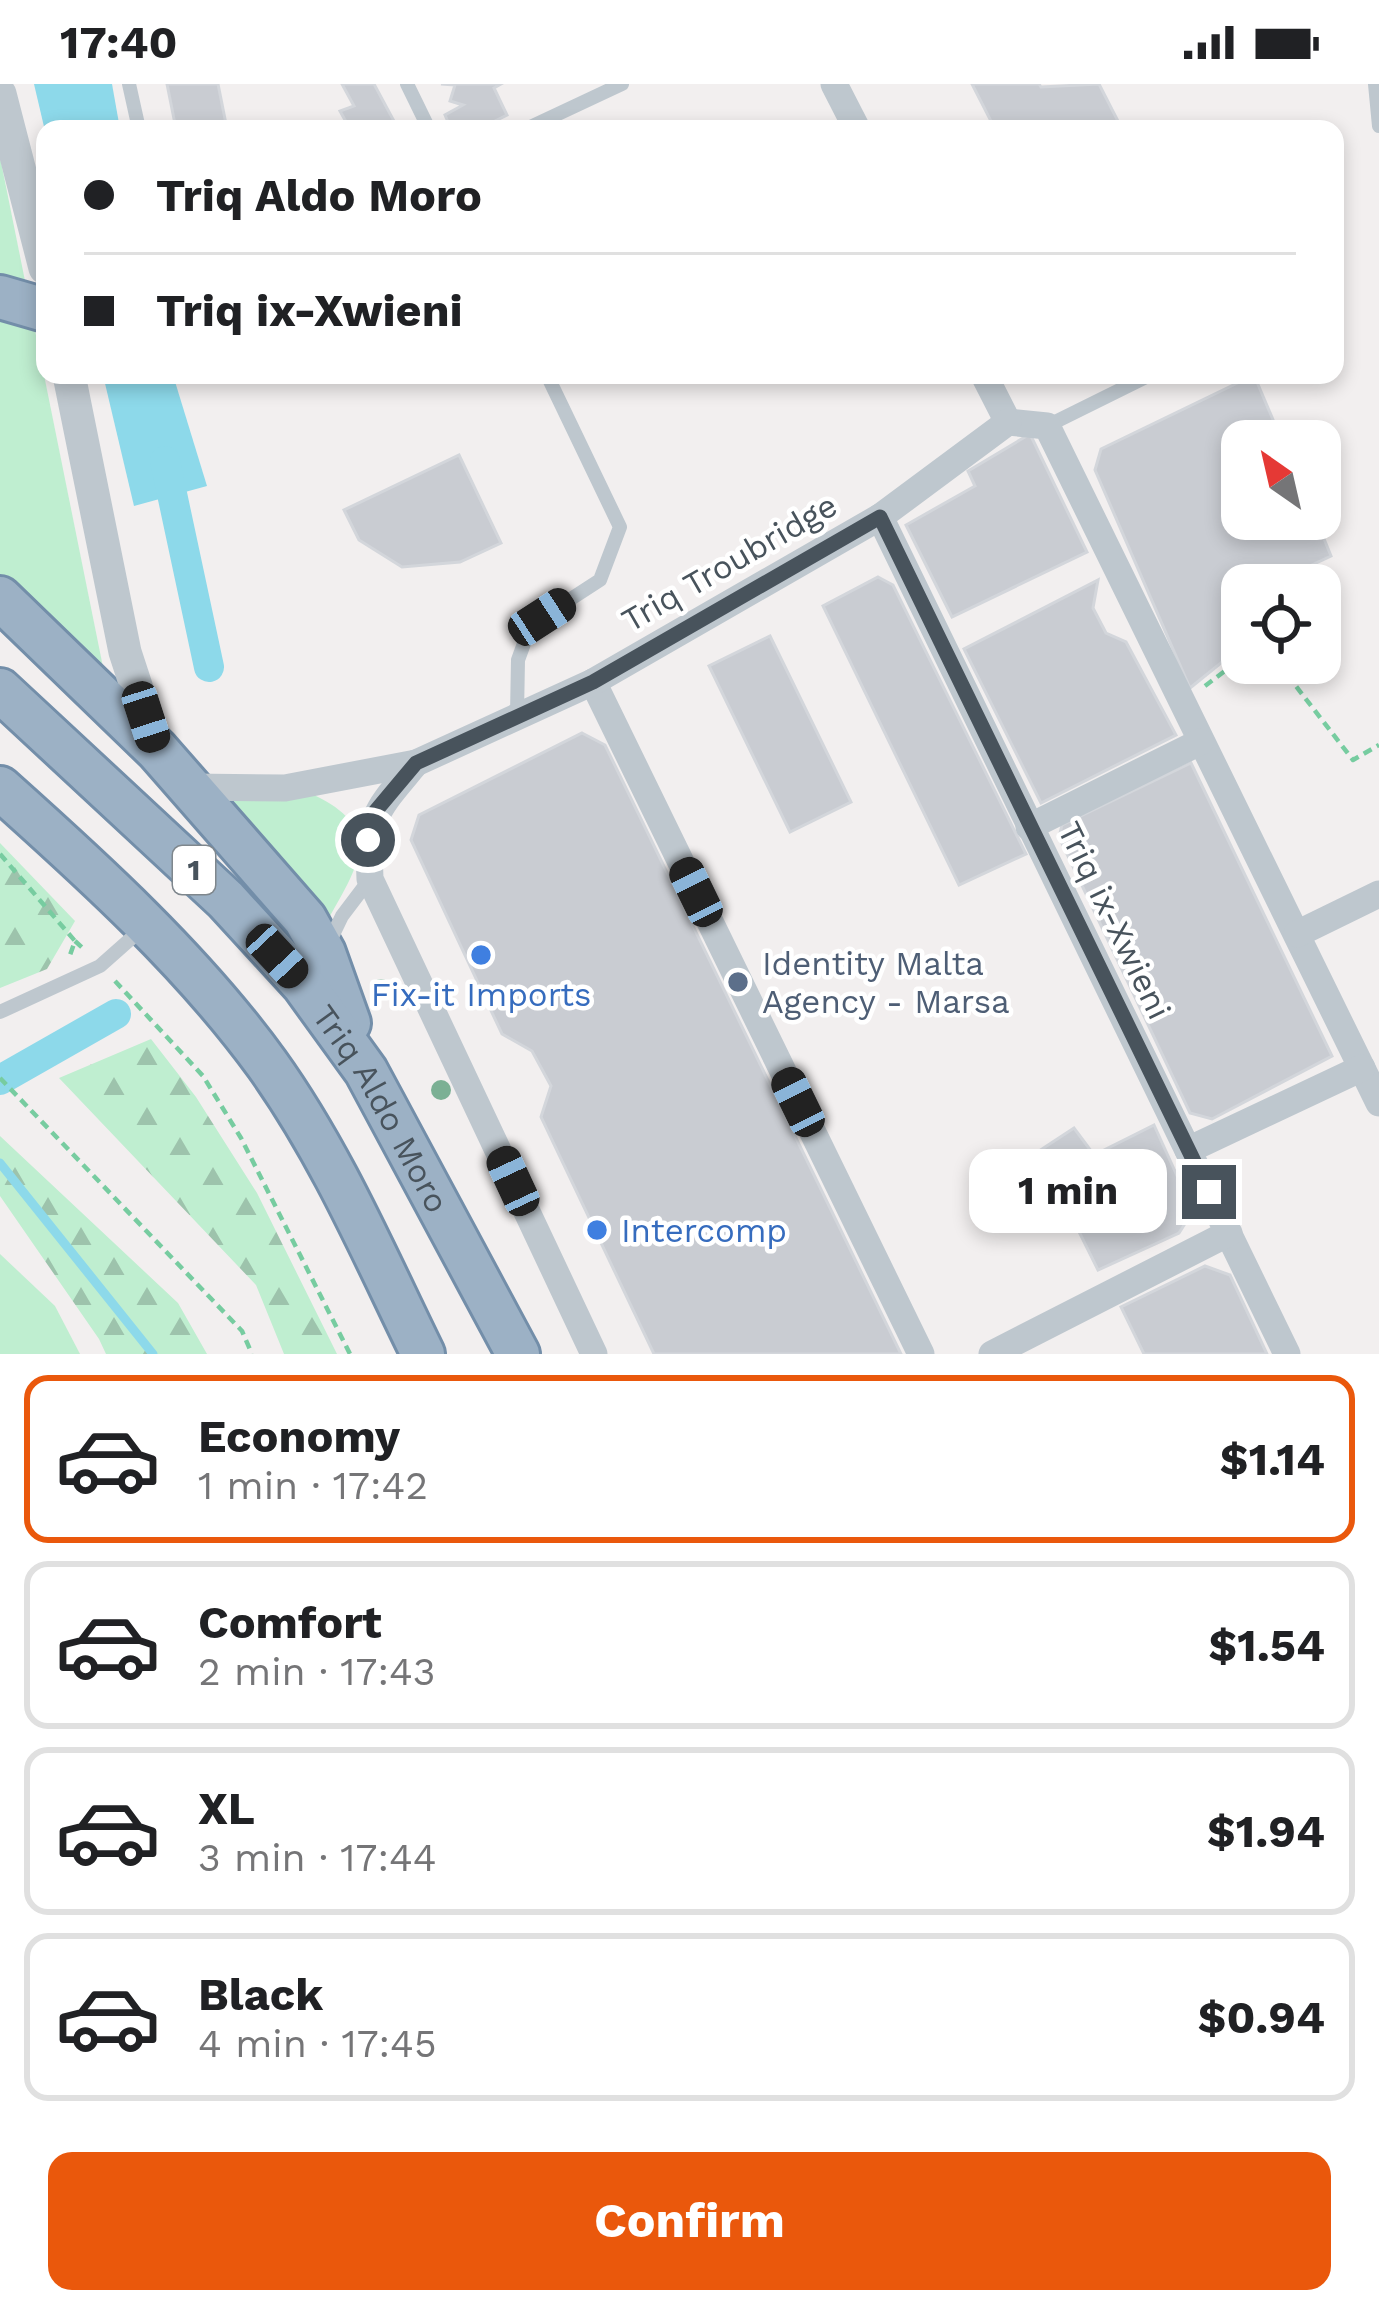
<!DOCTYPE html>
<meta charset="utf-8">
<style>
:root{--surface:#fff;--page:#f2f2f2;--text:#202124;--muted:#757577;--line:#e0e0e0;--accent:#ea580c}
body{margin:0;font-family:"Work Sans",sans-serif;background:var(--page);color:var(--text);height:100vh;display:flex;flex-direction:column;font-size:45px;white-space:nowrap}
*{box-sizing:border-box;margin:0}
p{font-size:39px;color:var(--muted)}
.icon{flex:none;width:66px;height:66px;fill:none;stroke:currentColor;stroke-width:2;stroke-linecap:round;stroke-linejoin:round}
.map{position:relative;height:1270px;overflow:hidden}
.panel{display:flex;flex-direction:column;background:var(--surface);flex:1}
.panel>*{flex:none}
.banner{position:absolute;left:36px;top:36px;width:1308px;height:264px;border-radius:24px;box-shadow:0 6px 18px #0003;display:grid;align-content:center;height:264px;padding:0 48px;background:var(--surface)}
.needle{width:78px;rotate:326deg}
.tools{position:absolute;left:1221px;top:336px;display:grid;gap:24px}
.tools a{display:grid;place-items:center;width:120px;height:120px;border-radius:24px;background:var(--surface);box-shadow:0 6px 18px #0003;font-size:60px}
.end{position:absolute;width:54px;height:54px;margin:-27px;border:15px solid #48535c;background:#fff;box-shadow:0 0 0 6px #fff}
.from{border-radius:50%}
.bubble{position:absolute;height:84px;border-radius:24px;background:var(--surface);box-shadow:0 6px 18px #0003;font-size:39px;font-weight:700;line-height:84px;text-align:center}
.car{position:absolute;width:36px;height:72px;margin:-36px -18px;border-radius:15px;box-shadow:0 0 9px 3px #0007;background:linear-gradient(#222 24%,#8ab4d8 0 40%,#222 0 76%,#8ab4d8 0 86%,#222 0)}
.banner b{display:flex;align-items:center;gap:42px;height:114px;font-size:45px}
.banner b+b{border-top:3px solid var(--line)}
.banner i{width:30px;height:30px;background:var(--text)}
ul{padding:21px 0 0;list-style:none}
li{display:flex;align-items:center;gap:36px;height:168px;margin:0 24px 18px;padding:0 24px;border:6px solid var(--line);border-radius:24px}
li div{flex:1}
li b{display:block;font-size:45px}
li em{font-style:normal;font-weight:700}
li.current{border-color:var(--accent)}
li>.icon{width:108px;height:108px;stroke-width:1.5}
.cta{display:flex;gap:24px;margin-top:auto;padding:24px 48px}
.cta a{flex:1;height:138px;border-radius:24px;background:var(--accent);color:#fff;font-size:48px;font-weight:700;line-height:138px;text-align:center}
.status{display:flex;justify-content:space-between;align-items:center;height:84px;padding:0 60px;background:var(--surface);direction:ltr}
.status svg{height:33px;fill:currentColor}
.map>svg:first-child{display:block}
.grass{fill:#bfeed0}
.forest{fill:url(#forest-firs)}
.water{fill:#8dd9ea}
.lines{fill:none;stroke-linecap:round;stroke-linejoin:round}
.stream{stroke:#8dd9ea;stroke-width:9}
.canal{stroke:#8dd9ea;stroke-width:30}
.building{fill:#c9ccd2;stroke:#d3d6db;stroke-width:3}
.trunk-casing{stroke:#738ea9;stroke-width:48}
.path{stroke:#77cca0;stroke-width:4.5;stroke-dasharray:9 6;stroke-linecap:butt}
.service{stroke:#bec7ce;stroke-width:14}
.minor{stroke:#bec7ce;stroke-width:27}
.tertiary{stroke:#bec7ce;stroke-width:33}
.trunk{stroke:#9cb1c5;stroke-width:42}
.tree{fill:#7bb094}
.route{stroke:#48535c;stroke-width:15}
.shop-dot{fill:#3f7fe0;stroke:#fff;stroke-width:4.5}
.service-dot{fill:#5c6f8a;stroke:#fff;stroke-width:4.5}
.labels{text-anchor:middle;stroke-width:9;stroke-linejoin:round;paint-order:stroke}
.shield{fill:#fff;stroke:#7f878d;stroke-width:3}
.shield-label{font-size:30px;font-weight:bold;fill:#48535c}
.street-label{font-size:33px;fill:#48535c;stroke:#fff}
.service-label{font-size:33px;fill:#4e5e75;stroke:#fff;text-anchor:start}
.shop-label{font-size:33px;fill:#366cbe;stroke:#fff}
</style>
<div class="status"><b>17:40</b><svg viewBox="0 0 49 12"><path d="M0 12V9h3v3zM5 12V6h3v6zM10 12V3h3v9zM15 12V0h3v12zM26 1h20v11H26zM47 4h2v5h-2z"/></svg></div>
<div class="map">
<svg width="1379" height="1270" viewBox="0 0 1379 1270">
<defs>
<pattern id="forest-firs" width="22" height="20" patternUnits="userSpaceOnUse" patternTransform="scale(3)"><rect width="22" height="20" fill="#bfeed0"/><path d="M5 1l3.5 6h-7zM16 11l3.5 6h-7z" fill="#9dc3ac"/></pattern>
</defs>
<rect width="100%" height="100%" fill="#f2efef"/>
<!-- grass -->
<g class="grass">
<path d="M0 73 105 593 0 508Z"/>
<path d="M314 711C390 747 353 788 324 843L222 718Z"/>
<path d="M0 1170 55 1222 80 1270H0Z"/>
</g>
<!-- forest -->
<g class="forest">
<path d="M0 759 75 837 47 885 0 904Z"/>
<path d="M151 955 196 1013 257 1109 337 1270H284L256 1201 59 994Z"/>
<path d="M0 1052 178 1219 207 1270H106L99 1255 0 1112Z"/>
</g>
<!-- water -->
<g class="water">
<path d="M34 0H112L120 45 45 47Z"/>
<path d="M103 291H173L207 402 134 422Z"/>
</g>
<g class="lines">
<!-- stream -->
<path class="stream" d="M0 1079 153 1270"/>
<!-- canal -->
<g class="canal">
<path d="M165 377 209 583"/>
<path d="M0 996 116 930"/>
</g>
</g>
<!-- building -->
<g class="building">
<path d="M167 0H218L227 45H176Z"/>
<path d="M342 0H374L395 39 382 45H350L340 27 354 22Z"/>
<path d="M441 0H501L494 4 507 31 479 45H451L445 31 463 21 450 17 455 1Z"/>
<path d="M972 0H1039L1041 3 1099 0 1122 45H995Z"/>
<path d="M1254 291 1282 357H1242V435H1316L1331 472 1269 501H1242V562L1190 604 1095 386 1101 365Z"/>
<path d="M1030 350 1087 468 952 533 906 441 975 402 968 387Z"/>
<path d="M459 371 501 459 460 478 402 483 359 456 344 426Z"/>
<path d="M878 493 893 501 1026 770 959 801 823 522Z"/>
<path d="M1098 496 1093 524 1106 549 1126 558 1176 651 1041 719 964 565Z"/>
<path d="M770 552 851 718 790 748 709 582Z"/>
<path d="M582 649 605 661 901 1270H654L541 1033 551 1002 532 967 502 950 411 756 419 731Z"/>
<path d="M1191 679 1332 972 1212 1035 1190 1029 1059 753 1062 741Z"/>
<path d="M1154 1041 1193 1127 1179 1149 1098 1186 1039 1067 1074 1044 1094 1071Z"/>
<path d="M1205 1182 1230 1191 1267 1270H1144L1121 1223Z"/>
</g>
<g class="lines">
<defs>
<g id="trunk">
<path d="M0 213 45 226"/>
<path d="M0 514 157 666 305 835 324 869 349 939"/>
<path id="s1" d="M0 606 226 816 303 900 366 987 518 1270"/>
<path d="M0 704C94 788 193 878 267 980 331 1069 375 1172 423 1270"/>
</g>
</defs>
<!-- trunk casing -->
<use href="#trunk" class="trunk-casing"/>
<!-- path -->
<g class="path">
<path d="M1278 579 1353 676 1379 661"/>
<path d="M1205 602 1242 574"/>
<path d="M0 770 75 857 69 874"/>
<path d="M75 857 86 867"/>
<path d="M115 897 203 992 241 1054 350 1270"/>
<path d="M0 994 242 1247 252 1270"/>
</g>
<!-- service -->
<g class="service">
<path d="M129 0 139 45"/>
<path d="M407 0 429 45"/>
<path d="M1375 0 1379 42"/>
<path d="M526 45 622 0"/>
<path d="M1047 342 1150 291"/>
<path d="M517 630 518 576 526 554 543 533 600 496 620 443 547 291"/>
<path d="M328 861 342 832 370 795"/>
<path d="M0 928 100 882 144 843"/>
</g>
<!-- minor -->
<g class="minor">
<path d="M834 0 857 45"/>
<path d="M984 291 1008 338"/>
<path d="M1008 338 1047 342 1379 1019"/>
<path d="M880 433 1287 1270"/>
<path d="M593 598 921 1270"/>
<path d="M416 679C377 726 367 731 370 795L594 1270"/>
<path d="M190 703 285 704 416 679 593 598 880 433 1008 338"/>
<path d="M1029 743 1200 658"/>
<path d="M1297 850 1379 810"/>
<path d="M1188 1066 1362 984"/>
<path d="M992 1270 1229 1149"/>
</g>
<!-- tertiary -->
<g class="tertiary">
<path d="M0 10 45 184"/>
<path d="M69 291 125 568 156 663"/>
</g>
<!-- trunk -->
<use href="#trunk" class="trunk"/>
</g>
<!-- trees -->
<g class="tree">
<circle cx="381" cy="905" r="10"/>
<circle cx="441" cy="1006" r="10"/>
</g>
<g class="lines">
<!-- route -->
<path class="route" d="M368 756 374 729 416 679 593 598 880 433 1209 1108"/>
</g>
<!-- markers -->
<g class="shop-dot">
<circle cx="481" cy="871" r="12"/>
<circle cx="597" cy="1146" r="12"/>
</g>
<circle class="service-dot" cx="738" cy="898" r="12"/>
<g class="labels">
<!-- shield labels -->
<rect class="shield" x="173" y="762" width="42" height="48" rx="9"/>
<g class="shield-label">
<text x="194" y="796">1</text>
</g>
<!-- street labels -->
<g class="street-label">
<text transform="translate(729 478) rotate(-30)" y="12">Triq Troubridge</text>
<text transform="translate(1115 836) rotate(64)" y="12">Triq ix-Xwieni</text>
<text dy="12" stroke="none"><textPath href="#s1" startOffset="570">Triq Aldo Moro</textPath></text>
</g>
<!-- service labels -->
<g class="service-label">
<text x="762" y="891">Identity Malta<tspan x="762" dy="38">Agency - Marsa</tspan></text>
</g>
<!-- shop labels -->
<g class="shop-label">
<text x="481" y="922">Fix-it Imports</text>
<text x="621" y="1158" text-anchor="start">Intercomp</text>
</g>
</g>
</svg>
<div class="tools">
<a><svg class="needle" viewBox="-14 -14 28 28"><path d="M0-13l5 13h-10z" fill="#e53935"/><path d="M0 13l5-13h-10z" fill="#757577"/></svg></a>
<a><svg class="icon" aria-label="locate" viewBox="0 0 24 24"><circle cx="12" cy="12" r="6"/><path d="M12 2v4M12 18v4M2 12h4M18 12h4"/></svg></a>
</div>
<i class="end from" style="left:368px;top:756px"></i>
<i class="end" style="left:1209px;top:1108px"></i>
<div class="bubble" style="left:969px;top:1065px;width:198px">1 min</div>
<i class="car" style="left:542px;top:533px;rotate:57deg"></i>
<i class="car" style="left:146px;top:633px;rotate:162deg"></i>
<i class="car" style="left:696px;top:808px;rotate:334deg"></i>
<i class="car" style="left:277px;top:872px;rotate:137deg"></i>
<i class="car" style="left:798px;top:1018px;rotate:334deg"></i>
<i class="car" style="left:513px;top:1097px;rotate:335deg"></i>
<div class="banner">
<b><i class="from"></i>Triq Aldo Moro</b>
<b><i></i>Triq ix-Xwieni</b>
</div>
</div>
<section class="panel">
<ul>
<li class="current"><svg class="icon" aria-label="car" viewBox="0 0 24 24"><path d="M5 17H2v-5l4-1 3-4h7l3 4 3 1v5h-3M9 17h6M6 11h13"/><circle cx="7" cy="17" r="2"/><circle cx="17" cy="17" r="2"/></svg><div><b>Economy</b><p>1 min · 17:42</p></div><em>$1.14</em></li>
<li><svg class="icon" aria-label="car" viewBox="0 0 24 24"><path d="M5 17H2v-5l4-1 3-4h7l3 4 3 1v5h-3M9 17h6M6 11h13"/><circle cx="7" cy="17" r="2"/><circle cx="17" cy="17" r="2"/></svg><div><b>Comfort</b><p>2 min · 17:43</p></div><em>$1.54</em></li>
<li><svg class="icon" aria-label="car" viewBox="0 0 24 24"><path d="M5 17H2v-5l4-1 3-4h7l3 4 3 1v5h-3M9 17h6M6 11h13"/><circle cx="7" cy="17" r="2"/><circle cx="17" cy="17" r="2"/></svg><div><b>XL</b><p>3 min · 17:44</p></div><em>$1.94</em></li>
<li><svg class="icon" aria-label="car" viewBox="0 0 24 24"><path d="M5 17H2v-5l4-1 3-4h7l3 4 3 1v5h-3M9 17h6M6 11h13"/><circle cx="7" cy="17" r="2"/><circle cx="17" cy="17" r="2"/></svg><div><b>Black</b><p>4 min · 17:45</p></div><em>$0.94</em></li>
</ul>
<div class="cta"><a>Confirm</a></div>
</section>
